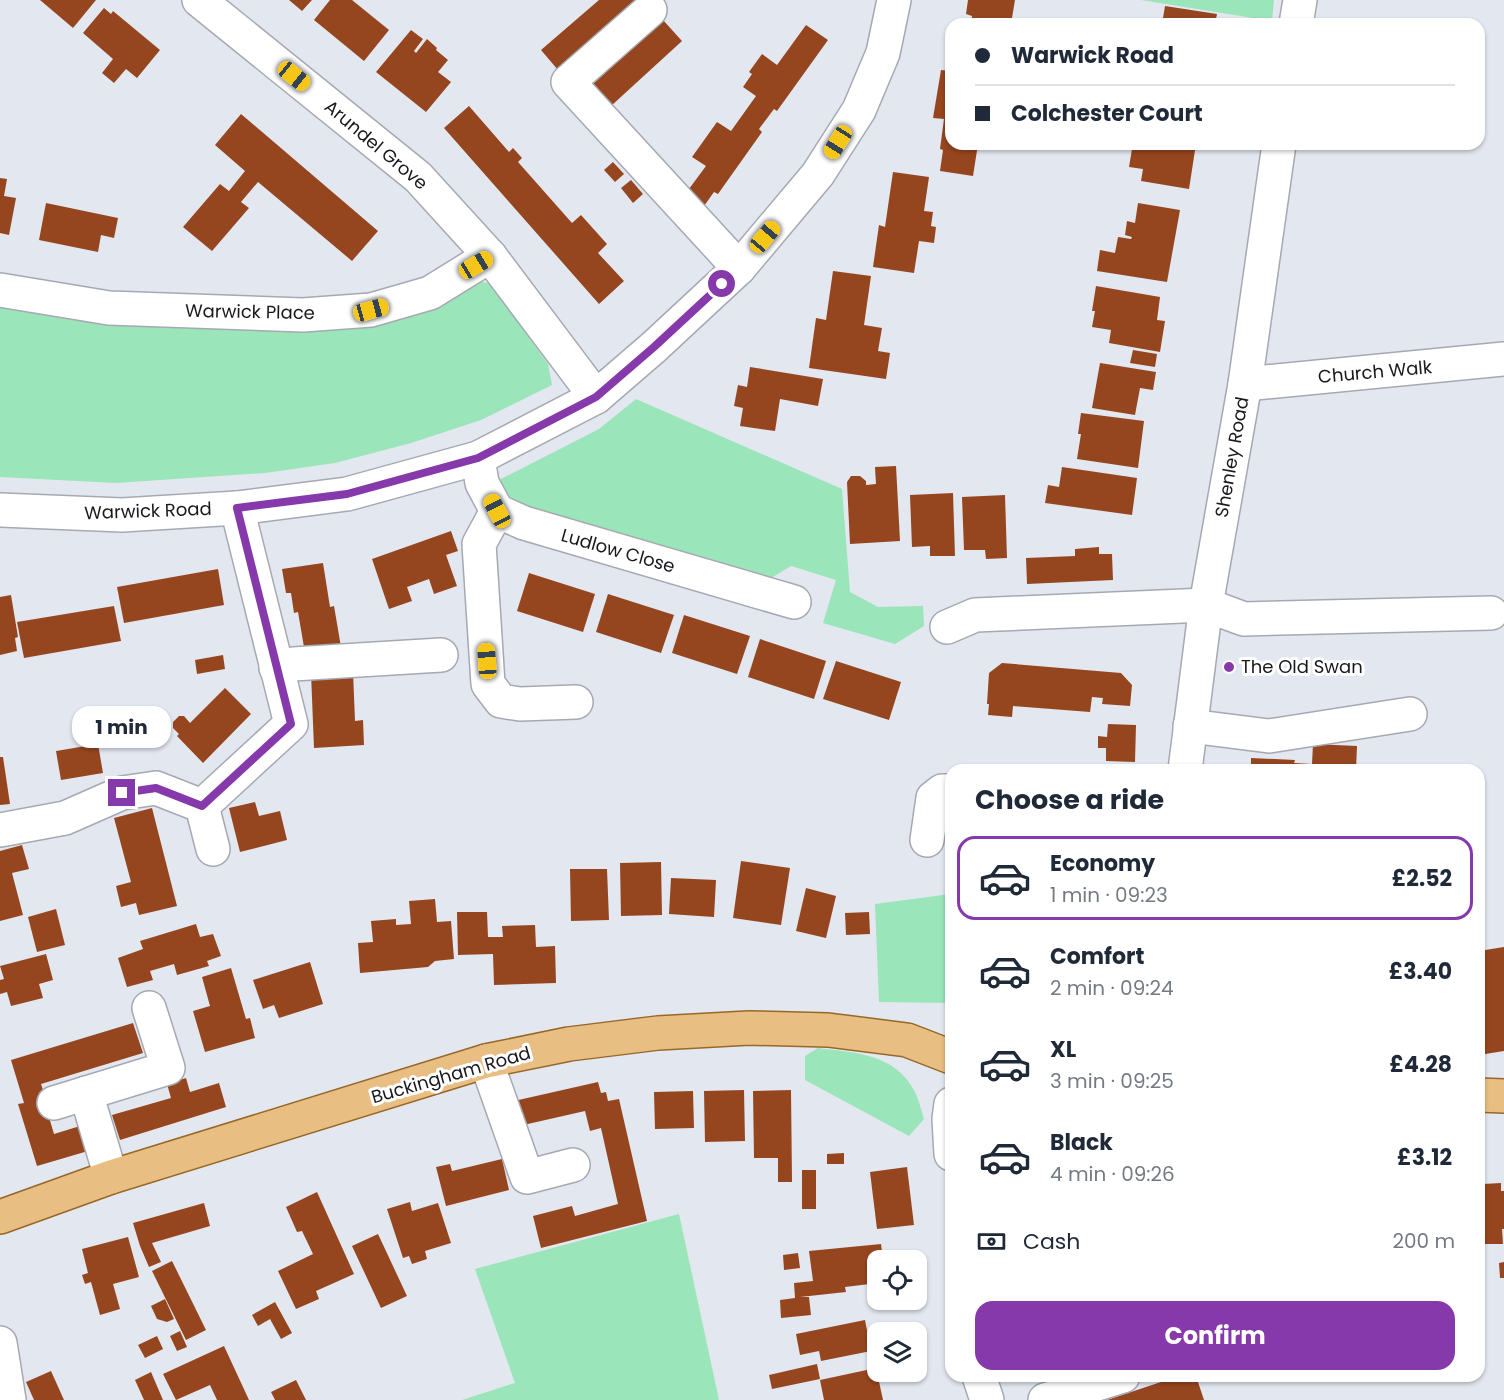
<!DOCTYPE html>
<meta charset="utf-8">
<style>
:root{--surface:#fff;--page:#f2f2f3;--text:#1f2937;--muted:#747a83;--line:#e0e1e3;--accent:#8539aa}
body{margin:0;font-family:Poppins,sans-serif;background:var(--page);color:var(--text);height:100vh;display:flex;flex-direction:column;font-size:22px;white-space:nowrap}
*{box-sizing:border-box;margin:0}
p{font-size:20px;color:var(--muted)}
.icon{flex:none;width:33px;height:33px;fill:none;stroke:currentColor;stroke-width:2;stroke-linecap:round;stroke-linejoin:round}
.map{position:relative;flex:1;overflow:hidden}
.side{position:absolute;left:945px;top:764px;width:540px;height:618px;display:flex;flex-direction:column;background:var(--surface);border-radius:18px;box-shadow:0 2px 4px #0004}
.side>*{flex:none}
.hud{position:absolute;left:945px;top:18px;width:540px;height:132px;border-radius:18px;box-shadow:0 2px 4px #0004;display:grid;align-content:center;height:132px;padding:0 30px;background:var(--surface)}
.tools{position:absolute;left:867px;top:1250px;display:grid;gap:12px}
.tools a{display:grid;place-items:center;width:60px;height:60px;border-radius:12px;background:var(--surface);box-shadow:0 2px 4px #0004;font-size:30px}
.end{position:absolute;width:27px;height:27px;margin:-14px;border:8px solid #8539aa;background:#fff;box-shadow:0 0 0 3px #fff}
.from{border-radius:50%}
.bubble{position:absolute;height:42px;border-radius:18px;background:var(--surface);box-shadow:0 2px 4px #0004;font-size:20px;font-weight:700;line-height:42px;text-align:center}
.car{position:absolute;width:18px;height:36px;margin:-18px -9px;border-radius:8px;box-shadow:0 0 4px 2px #0007;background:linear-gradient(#f5c518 24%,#345 0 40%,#f5c518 0 76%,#345 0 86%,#f5c518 0)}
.hud b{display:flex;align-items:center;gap:21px;height:57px;font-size:22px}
.hud b+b{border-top:2px solid var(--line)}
.hud i{width:15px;height:15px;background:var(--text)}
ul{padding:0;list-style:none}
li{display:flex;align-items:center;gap:18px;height:84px;margin:0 12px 9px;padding:0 18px;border:3px solid transparent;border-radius:18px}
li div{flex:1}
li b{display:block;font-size:22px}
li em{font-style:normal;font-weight:700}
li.on{border-color:var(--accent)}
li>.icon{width:54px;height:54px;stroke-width:1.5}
h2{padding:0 30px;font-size:27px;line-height:72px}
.pay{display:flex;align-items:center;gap:15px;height:66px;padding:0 30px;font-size:22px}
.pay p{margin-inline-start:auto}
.action{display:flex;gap:12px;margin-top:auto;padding:12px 30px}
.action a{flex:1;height:69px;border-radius:18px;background:var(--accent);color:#fff;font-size:24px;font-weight:700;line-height:69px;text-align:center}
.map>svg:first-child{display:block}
.green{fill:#9ae5b9}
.building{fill:#96461f}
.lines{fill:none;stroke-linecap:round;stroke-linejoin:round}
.minor-casing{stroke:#a6a9b2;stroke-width:36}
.major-casing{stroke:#976828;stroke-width:36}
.minor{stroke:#fff;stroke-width:33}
.major{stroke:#e9be82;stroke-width:33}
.route{stroke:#8539aa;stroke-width:8}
.poi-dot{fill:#8539aa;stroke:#fff;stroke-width:2}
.labels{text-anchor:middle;stroke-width:6;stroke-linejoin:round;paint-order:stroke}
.street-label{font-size:18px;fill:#18191c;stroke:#fff}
.poi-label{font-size:18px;fill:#18191c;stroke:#fff;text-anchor:start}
</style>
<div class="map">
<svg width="1504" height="1400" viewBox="0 0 1504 1400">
<rect width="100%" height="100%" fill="#e3e7f0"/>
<!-- green -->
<g class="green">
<path d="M1141 0H1274L1272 21Z"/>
<path d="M472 281 490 283 548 364 552 385 481 420 411 443 335 463 265 473 116 483 0 477V302L303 327Z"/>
<path d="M636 399 842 489 850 592 878 607 923 606 924 626 895 644 823 623 836 580 791 566 766 581 508 506 495 482 599 429Z"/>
<path d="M951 894V1003L879 1002 875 904Z"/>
<path d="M818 1048C855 1053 895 1053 915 1092 919 1100 921 1110 924 1119L909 1136 805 1080V1056Z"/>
<path d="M679 1214 719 1400H462L515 1383 475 1269Z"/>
</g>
<!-- building -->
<g class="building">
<path d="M40 0H96L73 28Z"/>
<path d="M289 0H312L302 11Z"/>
<path d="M330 0H352L389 30 364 61 314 20Z"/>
<path d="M599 0H640L558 70 541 50Z"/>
<path d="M968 0H1015L1011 24H971L972 16 966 14Z"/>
<path d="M1165 6 1217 14 1215 24H1162Z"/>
<path d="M104 8 111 14 113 11 160 50 137 78 126 69 114 83 102 73 113 59 83 33Z"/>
<path d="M663 20 682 41 611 106 592 85Z"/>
<path d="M806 25 828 40 777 111 774 109 759 129 762 132 718 194 714 192 704 206 686 193 706 166 692 157 717 122 731 131 756 96 743 87 752 74 749 72 762 54 777 65Z"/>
<path d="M411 30 423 39 414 51 416 53 427 39 437 48 436 50 448 60 438 72 451 82 426 112 376 72Z"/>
<path d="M941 70 951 71V144H978L973 176 940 171 943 150 940 149 944 119 933 118Z"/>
<path d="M469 106 509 152 513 148 522 158 518 162 572 223 581 215 607 244 598 253 624 281 599 304 444 128Z"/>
<path d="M241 114 378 231 352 261 258 182 241 202 249 208 212 251 183 227 220 184 229 191 245 171 215 145Z"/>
<path d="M1136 144H1196L1189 189 1141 181 1143 169 1129 167 1132 149 1136 150Z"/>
<path d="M613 162 624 174 615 182 604 170Z"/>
<path d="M893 172 929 177 924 211 933 212 931 226 936 227 934 243 919 241 914 273 873 267 879 225 885 227Z"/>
<path d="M0 178 7 179 4 196 16 198 9 235 0 233Z"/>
<path d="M631 180 643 194 633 203 621 188Z"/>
<path d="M46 203 118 218 114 238 101 235 98 252 39 240Z"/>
<path d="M1138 203 1180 210 1167 282 1097 271 1100 250 1115 253 1118 237 1131 239 1132 237 1125 235 1127 221 1135 223Z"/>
<path d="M833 271 871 276 864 325 882 328 878 351 890 353 886 379 809 368 816 318 826 320Z"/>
<path d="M1096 286 1160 297 1157 320 1165 321 1160 352 1109 343 1111 330 1092 327 1095 311H1092Z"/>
<path d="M1133 350 1157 354 1155 367 1130 363Z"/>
<path d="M1100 363 1156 372 1153 390 1140 388 1135 415 1092 408Z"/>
<path d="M750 367 823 379 818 406 780 399 775 431 740 426 743 408 734 406 738 385 747 387Z"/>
<path d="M1081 413 1144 421 1138 468 1077 459 1081 434H1078Z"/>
<path d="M896 466 900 541 850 544 847 482 851 476H860L866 481V485L876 484 875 467Z"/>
<path d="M1062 467 1137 478 1132 515 1045 503 1048 485 1059 487Z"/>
<path d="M953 493 955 556H930V546L912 547 910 495Z"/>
<path d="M1005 495 1007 558 986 559 985 550H964L962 497Z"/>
<path d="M451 531 458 551 446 555 457 586 434 594 429 579 407 587 412 601 389 609 372 559Z"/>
<path d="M1099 547V554H1112L1113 580 1027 584 1026 558 1075 556V549Z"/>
<path d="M323 563 330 607 334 606 341 647 305 653 298 612 294 613 291 593H286L282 569Z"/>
<path d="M218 569 224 605 124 623 117 587Z"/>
<path d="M529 573 595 594 583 632 517 611Z"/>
<path d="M608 594 674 615 661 653 596 632Z"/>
<path d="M11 595 18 637 15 638 17 651 0 655V597Z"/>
<path d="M114 606 121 641 24 658 17 622Z"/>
<path d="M684 615 750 636 737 674 672 653Z"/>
<path d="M760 639 826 661 814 699 748 677Z"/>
<path d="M223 655 225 669 197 674 195 660Z"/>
<path d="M836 661 901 682 889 720 823 699Z"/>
<path d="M1002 663 1121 673 1132 685 1130 706 1102 704 1103 698 1092 697 1090 712 1013 706 1012 717 988 715 989 704H987L989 673Z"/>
<path d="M353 671 355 721 363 720 364 745 314 748 311 673Z"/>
<path d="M225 688 251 714 203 763 177 736 179 734 173 728V722L179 716H184L190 723Z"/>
<path d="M159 711 164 736 105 747 100 721Z"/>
<path d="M1108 724 1136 725 1135 762 1106 761V748H1098V736L1107 737Z"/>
<path d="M98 744 103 773 61 780 56 751Z"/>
<path d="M1313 744 1357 746 1356 770H1251V758L1295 760 1294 763 1312 764Z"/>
<path d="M0 757H3L10 804 0 805Z"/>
<path d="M255 802 259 816 280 811 287 840 240 852 229 808Z"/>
<path d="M152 808 177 906 139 915 136 903 121 907 116 886 131 882 114 818Z"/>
<path d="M22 845 29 869 12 873 23 915 0 921V851Z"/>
<path d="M741 861 790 868 781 925 733 918Z"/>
<path d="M661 862 662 915 621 916 620 863Z"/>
<path d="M570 869H607L609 920 571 921Z"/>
<path d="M671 878 716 880 714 917 669 914Z"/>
<path d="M806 888 836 896 826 938 796 931Z"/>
<path d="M435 899 437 922 451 921 454 959 435 961 428 967 360 973 358 943 373 942 371 921 396 919V925L411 924 409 901Z"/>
<path d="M56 909 65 945 37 952 28 917Z"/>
<path d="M457 912H487L488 937H503L502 926 535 925 536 947 555 946 556 983 494 985 493 954 458 955Z"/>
<path d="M869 912 870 934 846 935 845 913Z"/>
<path d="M196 924 200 937 213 934 221 956 207 961 209 966 177 975 174 964 150 971 153 980 127 987 118 958 143 949 140 941Z"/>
<path d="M1504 947V1051L1479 1055V951Z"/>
<path d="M46 954 53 980 39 984 43 998 11 1006 7 992 0 994V980L4 979 0 966Z"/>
<path d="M310 962 323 1004 279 1018 274 1005 263 1009 253 980Z"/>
<path d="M231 968 246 1019 250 1018 255 1038 205 1052 193 1011 210 1006 202 977Z"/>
<path d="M133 1023 143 1053 41 1084 45 1096 43 1097 54 1134 80 1126 88 1151 37 1166 18 1104 24 1103 11 1060Z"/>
<path d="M186 1078 190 1092 219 1083 226 1107 120 1140 112 1115 171 1098 167 1084Z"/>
<path d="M598 1082 601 1093 606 1092 608 1101 619 1099 647 1221 541 1248 533 1216 572 1206 575 1216 618 1204 601 1128 590 1131 585 1111 519 1126 514 1101Z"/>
<path d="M744 1090 745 1141 705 1142 704 1091Z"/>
<path d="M791 1090 792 1182H778V1158H754L753 1091Z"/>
<path d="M693 1091 694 1128 655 1129 654 1092Z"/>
<path d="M844 1153V1164H827V1154Z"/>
<path d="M502 1159 509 1190 446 1206 436 1167 450 1164 452 1171Z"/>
<path d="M907 1167 914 1225 877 1229 870 1172Z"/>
<rect x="802" y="1170" width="14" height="39"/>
<path d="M1501 1183V1191H1504V1229H1502L1503 1244H1485L1484 1233H1479V1188H1483V1184Z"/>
<path d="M317 1192 354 1274 316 1291 319 1299 296 1309 278 1271 313 1254 302 1231 297 1232 286 1207Z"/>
<path d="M410 1202 412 1211 438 1203 451 1243 425 1251 427 1259 412 1264 409 1256 403 1258 387 1209Z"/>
<path d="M204 1203 210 1226 152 1243 161 1262 149 1267 140 1246 133 1223Z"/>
<path d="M378 1234 407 1296 381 1308 352 1246Z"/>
<path d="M128 1237 139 1277 113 1284 120 1309 100 1315 91 1282 85 1284 82 1275 88 1273 82 1249Z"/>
<path d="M881 1244 883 1260H878V1283L845 1287 846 1292 800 1297H809L811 1315 781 1318 780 1300 795 1298 794 1283 813 1281 809 1251Z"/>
<path d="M798 1253 800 1268 784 1270 783 1255Z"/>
<path d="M172 1261 206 1330 186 1340 152 1271Z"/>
<path d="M1504 1262V1278H1500L1499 1263Z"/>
<path d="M165 1299 174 1319 167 1322 157 1319 151 1306Z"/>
<path d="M275 1302 292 1333 281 1339 270 1319 258 1326 252 1315Z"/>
<path d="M865 1320 871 1351 821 1361 819 1351 800 1355 796 1334Z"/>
<path d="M180 1331 187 1347 177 1351 170 1336Z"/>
<path d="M157 1336 163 1349 145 1358 138 1345Z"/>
<path d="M224 1346 249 1400H217L210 1385 176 1400 163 1374Z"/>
<path d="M817 1364 820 1379 772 1389 769 1375Z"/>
<path d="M876 1368 883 1400H824L820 1380Z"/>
<path d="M51 1371 64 1400H34L26 1382Z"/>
<path d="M151 1372 163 1400H144L135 1380Z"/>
<path d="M1179 1376H1196L1204 1400H1107Z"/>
<path d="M296 1380 306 1400H275L271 1392Z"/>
</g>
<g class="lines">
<defs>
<g id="minor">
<path d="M199 0 418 177 490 256 596 397"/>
<path d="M650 10 568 82 739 268"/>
<path d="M1296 24 1300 0"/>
<path d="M0 290 109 308 303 315 371 310 430 293 490 256"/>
<path d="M1245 384 1504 359"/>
<path d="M478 458 482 483 497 511 524 523 794 602"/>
<path d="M0 510 122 515 237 508 347 494 478 458 596 397 654 347 739 268 818 174 859 110 883 53 894 0"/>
<path d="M497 511 479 544 488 684 501 701 520 704 576 702"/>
<path d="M947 627 975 615 1206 605 1244 619 1491 613"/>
<path d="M276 668 293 664 441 655"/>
<path d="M1190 726 1269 736 1410 714"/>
<path d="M1185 770 1206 605 1245 384 1279 144"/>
<path d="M202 806 213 849"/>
<path d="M0 830 65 818 122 793 156 788 202 806 291 724 237 508"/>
<path d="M927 840 933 798 942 791H951"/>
<path d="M486 1061 527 1177 573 1165"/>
<path d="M86 1093 111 1177"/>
<path d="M54 1103 168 1068 149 1008"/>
<path d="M951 1104 949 1119 951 1154"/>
<path d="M0 1343 9 1400"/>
<path d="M979 1376 987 1400"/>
<path d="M1045 1400 1123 1376"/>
</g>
<g id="major">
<path d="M1479 1095 1504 1096"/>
<path d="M0 1217 111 1177 486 1061 569 1044 658 1033 749 1028 828 1030 907 1040 951 1057"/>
</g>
</defs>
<!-- minor casing -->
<use href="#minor" class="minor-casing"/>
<!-- major casing -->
<use href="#major" class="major-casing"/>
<!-- minor -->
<use href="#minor" class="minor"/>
<!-- major -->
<use href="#major" class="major"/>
</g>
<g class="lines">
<!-- route -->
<path class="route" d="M122 793 156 788 202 806 291 724 237 508 347 494 478 458 596 397 654 347 722 284"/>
</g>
<!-- markers -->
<circle class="poi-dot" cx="1229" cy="667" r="6"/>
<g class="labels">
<!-- street labels -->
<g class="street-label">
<text transform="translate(376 145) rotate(40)" y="6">Arundel Grove</text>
<text transform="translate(250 312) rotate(1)" y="6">Warwick Place</text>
<text transform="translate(1375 372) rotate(-5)" y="6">Church Walk</text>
<text transform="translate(1232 457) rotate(-80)" y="6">Shenley Road</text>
<text transform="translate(148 511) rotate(-2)" y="6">Warwick Road</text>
<text transform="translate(618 551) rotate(16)" y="6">Ludlow Close</text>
<text transform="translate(451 1075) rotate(-16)" y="6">Buckingham Road</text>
</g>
<!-- poi labels -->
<g class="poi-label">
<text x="1241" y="673">The Old Swan</text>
</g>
</g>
</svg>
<div class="tools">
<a><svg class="icon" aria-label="locate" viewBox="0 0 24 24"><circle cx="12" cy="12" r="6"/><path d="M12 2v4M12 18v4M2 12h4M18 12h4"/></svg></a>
<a><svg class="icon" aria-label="layers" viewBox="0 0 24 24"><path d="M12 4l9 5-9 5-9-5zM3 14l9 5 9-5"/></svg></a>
</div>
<i class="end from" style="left:722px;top:284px"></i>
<i class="end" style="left:122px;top:793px"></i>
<div class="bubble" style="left:72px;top:706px;width:99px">1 min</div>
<i class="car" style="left:294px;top:76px;rotate:129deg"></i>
<i class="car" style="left:838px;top:142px;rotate:212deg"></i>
<i class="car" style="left:765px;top:237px;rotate:40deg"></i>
<i class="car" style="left:476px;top:265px;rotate:59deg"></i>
<i class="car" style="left:371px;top:310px;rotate:75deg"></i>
<i class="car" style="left:497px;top:511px;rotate:332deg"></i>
<i class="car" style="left:487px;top:661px;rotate:356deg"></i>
<div class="hud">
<b><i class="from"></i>Warwick Road</b>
<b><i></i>Colchester Court</b>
</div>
<section class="side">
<h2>Choose a ride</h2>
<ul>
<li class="on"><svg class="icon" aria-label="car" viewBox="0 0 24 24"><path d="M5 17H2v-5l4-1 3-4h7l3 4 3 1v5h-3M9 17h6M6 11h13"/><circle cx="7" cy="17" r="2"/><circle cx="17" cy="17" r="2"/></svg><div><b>Economy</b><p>1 min · 09:23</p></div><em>£2.52</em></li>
<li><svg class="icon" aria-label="car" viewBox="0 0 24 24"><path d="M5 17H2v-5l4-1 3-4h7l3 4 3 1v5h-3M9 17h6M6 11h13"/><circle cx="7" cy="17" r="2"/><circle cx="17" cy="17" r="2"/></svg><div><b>Comfort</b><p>2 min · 09:24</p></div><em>£3.40</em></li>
<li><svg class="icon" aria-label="car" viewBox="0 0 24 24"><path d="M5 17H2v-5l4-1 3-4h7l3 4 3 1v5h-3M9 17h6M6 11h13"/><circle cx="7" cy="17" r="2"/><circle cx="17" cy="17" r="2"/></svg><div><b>XL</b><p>3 min · 09:25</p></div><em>£4.28</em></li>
<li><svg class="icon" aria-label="car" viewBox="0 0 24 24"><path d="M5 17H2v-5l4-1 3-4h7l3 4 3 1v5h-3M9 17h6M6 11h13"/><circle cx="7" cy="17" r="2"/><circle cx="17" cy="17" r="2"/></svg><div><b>Black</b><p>4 min · 09:26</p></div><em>£3.12</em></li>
</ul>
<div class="pay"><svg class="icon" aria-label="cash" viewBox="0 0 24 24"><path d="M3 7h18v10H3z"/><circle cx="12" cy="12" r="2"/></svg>Cash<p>200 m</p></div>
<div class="action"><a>Confirm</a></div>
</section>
</div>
